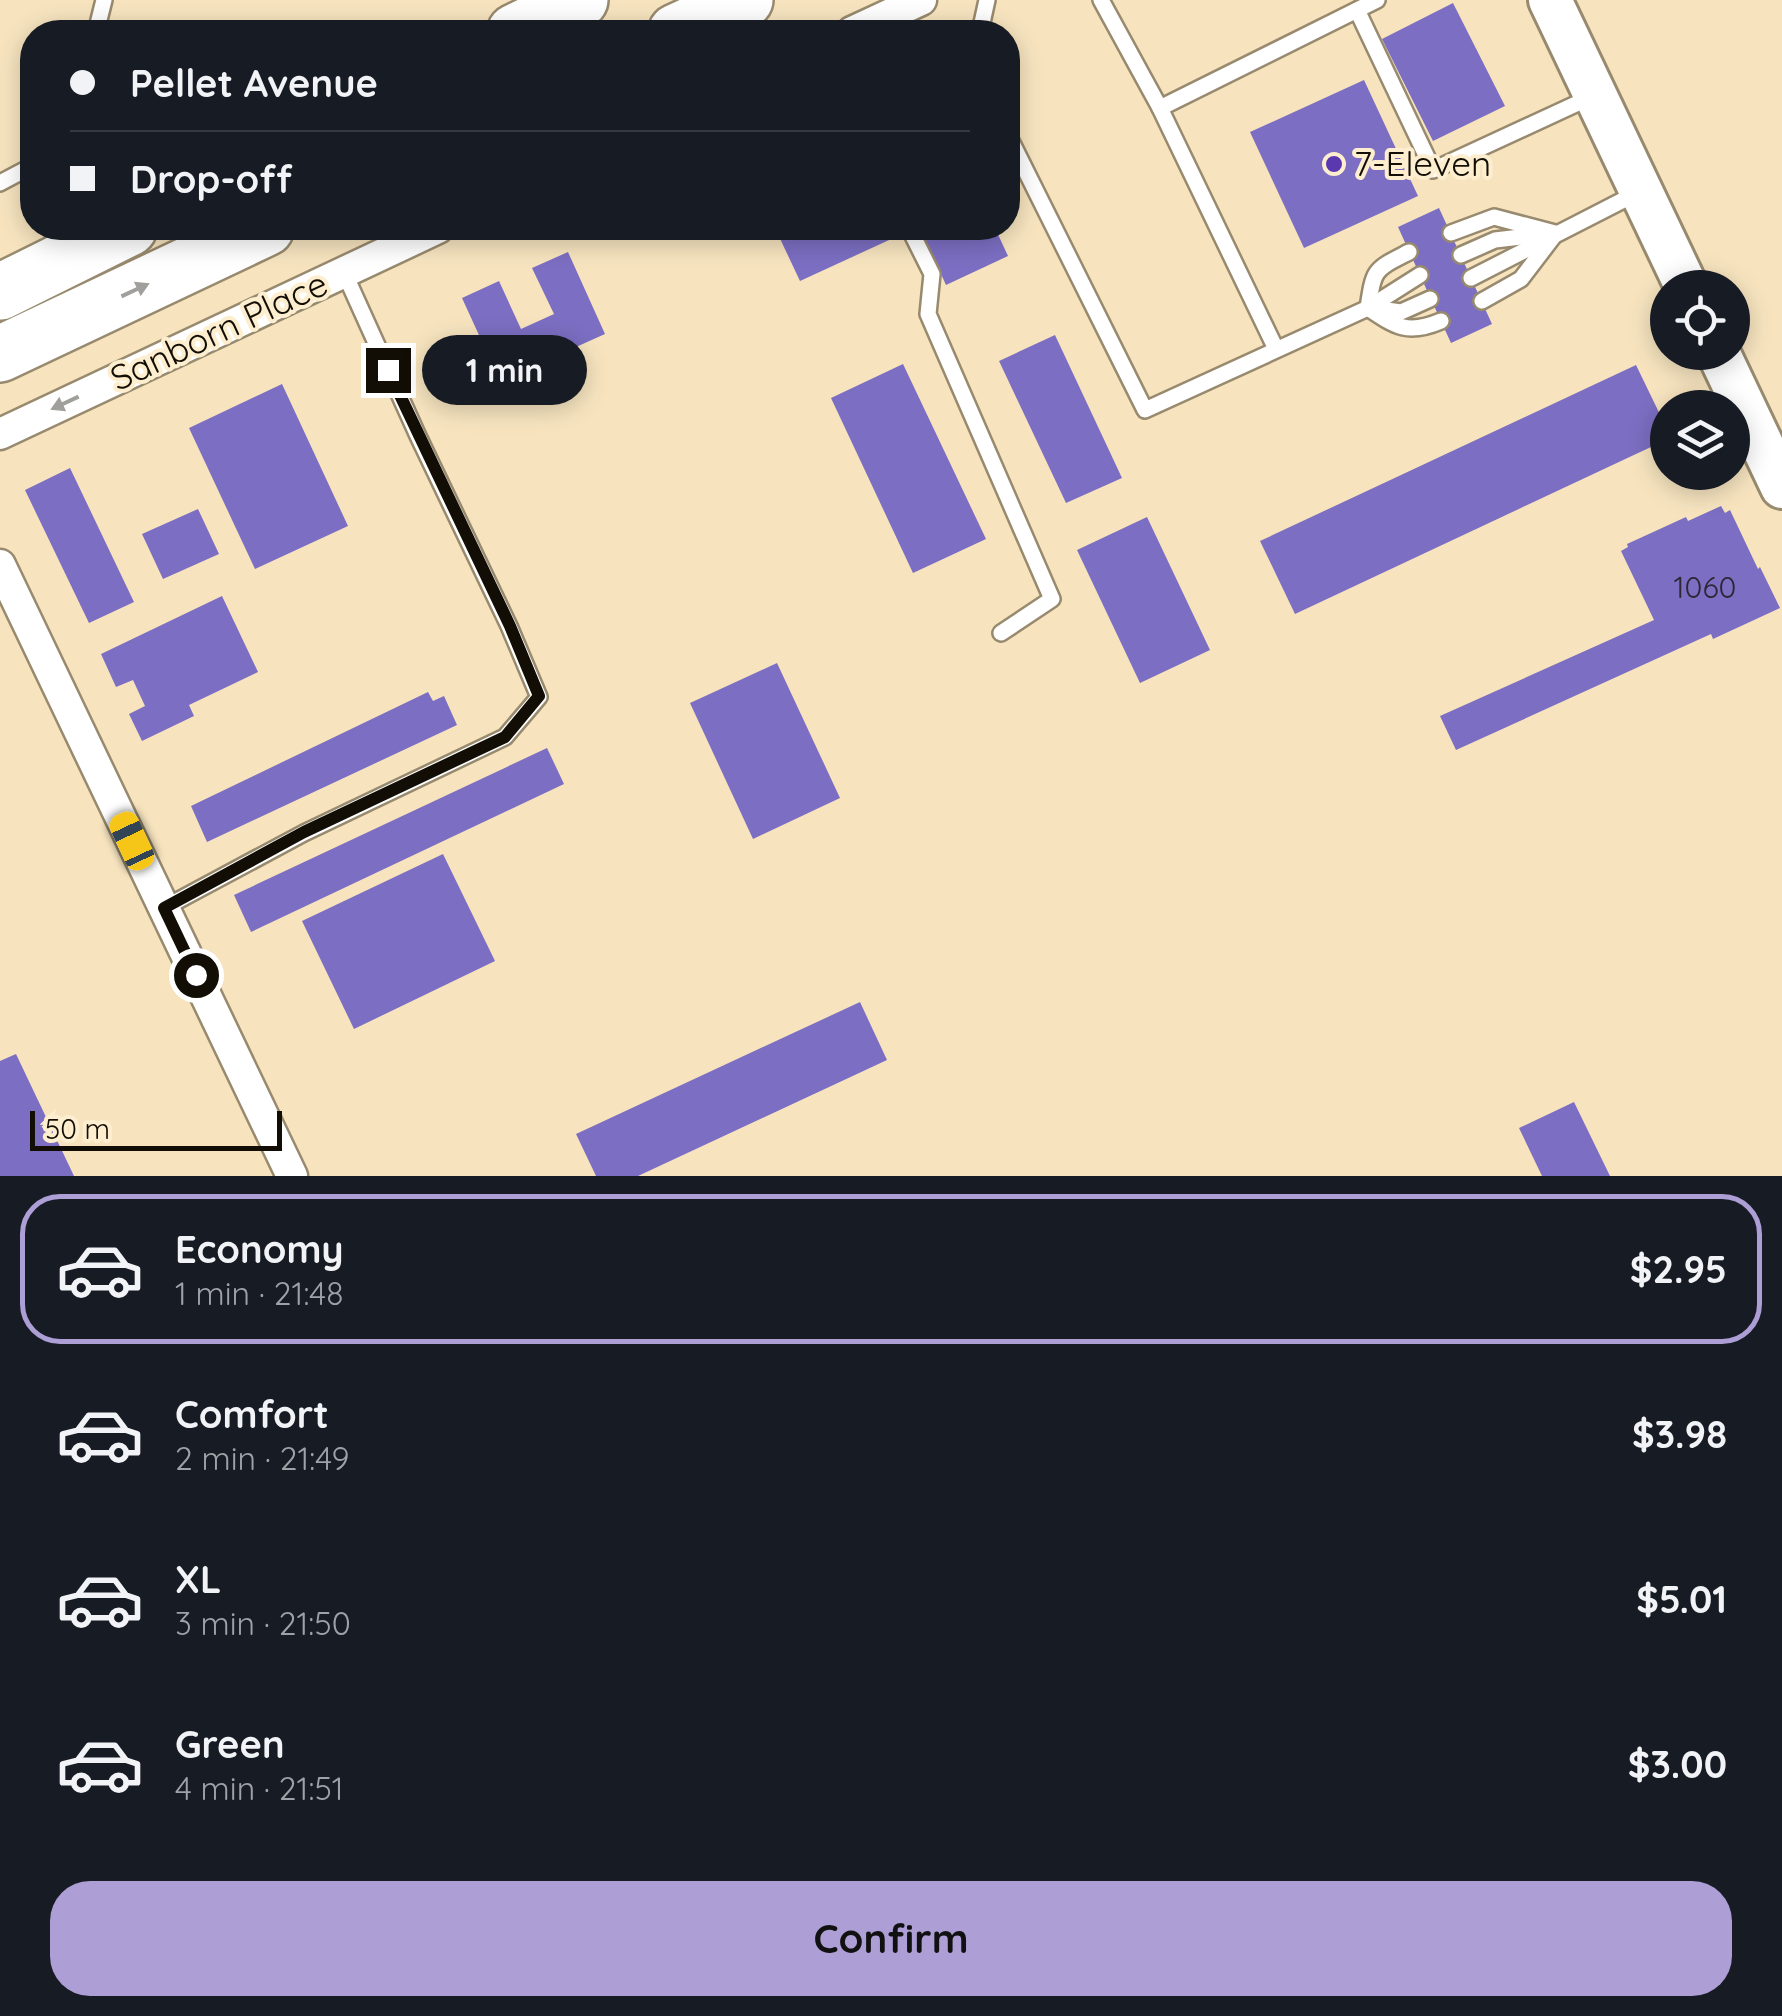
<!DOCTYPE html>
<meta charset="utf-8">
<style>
:root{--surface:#171b24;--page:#20242c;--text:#f1f3f6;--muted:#9ea1a6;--line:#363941;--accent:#ad9fd6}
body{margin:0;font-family:Quicksand,sans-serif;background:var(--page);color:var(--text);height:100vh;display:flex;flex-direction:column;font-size:38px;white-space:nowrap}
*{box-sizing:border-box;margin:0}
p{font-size:32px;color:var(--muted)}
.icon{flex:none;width:55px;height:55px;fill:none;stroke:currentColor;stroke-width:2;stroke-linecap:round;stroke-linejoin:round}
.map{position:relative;height:1176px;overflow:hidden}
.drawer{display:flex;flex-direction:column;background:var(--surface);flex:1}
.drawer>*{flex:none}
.top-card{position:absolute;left:20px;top:20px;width:1000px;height:220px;border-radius:40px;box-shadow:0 5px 25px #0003;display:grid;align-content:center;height:220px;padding:0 50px;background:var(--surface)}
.buttons{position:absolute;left:1650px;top:270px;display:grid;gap:20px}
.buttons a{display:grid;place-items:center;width:100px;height:100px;border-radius:50%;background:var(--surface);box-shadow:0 5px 25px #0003;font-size:50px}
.scale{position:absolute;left:30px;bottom:25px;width:252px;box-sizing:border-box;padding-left:10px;border:5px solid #130e05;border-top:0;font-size:28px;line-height:35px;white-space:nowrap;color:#130e05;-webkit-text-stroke:8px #fceecf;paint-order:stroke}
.end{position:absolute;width:45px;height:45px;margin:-22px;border:12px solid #130e05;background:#fff;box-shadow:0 0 0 5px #fff}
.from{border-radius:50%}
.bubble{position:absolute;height:70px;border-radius:35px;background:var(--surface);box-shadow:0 5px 25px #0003;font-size:32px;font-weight:800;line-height:70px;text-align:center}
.car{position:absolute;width:30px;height:60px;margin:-30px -15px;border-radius:12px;box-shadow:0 0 8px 2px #0007;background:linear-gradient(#f5c518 24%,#345 0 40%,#f5c518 0 76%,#345 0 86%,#f5c518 0)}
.top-card b{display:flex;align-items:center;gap:35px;height:95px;font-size:38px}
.top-card b+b{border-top:2px solid var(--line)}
.top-card i{width:25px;height:25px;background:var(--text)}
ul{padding:18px 0 0;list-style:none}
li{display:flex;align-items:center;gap:30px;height:150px;margin:0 20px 15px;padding:0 30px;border:5px solid transparent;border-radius:40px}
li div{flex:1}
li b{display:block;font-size:38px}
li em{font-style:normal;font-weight:800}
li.active{border-color:var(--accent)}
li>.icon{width:90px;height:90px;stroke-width:1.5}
.cta{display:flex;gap:20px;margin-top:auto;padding:20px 50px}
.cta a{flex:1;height:115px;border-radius:40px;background:var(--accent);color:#111;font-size:40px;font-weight:800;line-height:115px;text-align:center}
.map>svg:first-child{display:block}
.built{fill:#f7e4bf;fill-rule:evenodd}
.building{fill:#7c6ec2}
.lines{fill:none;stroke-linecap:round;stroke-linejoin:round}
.lane-casing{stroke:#988a6e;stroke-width:20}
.street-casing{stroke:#988a6e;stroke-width:35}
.secondary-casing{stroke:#988a6e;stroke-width:48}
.highway-casing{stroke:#988a6e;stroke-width:60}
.lane{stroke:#fff;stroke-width:15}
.street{stroke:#fff;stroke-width:30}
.secondary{stroke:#fff;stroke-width:42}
.highway{stroke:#fff;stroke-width:55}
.oneway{fill:#a19f9b}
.route{stroke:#130e05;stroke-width:12}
.poi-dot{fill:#5938b0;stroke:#fceecf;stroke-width:4}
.labels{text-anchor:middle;stroke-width:8;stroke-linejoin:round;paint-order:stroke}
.number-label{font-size:30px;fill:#2d2634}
.poi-label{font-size:35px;fill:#130e05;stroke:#fceecf;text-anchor:start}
.street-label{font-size:35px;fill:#130e05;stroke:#fceecf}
</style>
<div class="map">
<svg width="1782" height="1176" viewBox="0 0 1782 1176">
<rect width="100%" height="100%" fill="#fceecf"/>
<!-- built -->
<path class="built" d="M0 0H1782V1176H0ZM32 32H1008V228H32ZM1668 288H1732V352H1668ZM1668 408H1732V472H1668Z"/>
<!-- building -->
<g class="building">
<path d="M1453 3 1505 106 1433 141 1382 39Z"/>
<path d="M1364 80 1418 196 1304 248 1250 132Z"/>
<path d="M1439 208 1492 324 1451 343 1398 227Z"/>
<path d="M775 228H896L900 235 800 281Z"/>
<path d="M920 228H995L1008 256 946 285Z"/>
<path d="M568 252 605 334 500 381 462 298 499 281 521 329 554 314 532 268Z"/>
<path d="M1055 335 1122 478 1066 503 999 361Z"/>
<path d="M903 364 986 539 913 573 831 398Z"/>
<path d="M1636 365 1668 431V439L1295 614 1260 541Z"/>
<path d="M282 384 348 526 255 569 189 428Z"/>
<path d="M70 468 134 602 89 623 25 490Z"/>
<path d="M1721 506 1725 513 1730 510 1758 569 1760 567 1780 608 1713 639 1711 634 1456 750 1440 716 1654 620 1621 551 1628 547 1627 544 1686 517 1688 521Z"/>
<path d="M198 509 219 554 163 579 142 534Z"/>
<path d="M1147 517 1210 650 1140 683 1077 550Z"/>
<path d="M222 596 258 672 189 705 194 716 142 741 129 714 145 706 133 680 116 687 101 654Z"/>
<path d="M777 663 840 798 753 839 690 703Z"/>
<path d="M428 692 433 701 444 696 457 725 207 842 191 806Z"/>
<path d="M547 748 564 784 251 932 234 895Z"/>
<path d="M443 854 495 961 354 1029 302 921Z"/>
<path d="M860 1002 887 1060 638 1176H596L576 1134Z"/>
<path d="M16 1054 74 1176H0V1061Z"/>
<path d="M1574 1102 1610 1176H1542L1519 1128Z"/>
</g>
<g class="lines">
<defs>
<g id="lane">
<path d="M1101 0 1160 108 1377 0"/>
<path d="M1357 10 1433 170 1591 97"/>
<path d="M96 32 104 0"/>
<path d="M980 32 987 0"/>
<path d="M1160 108 1276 349"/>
<path d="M1008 135 1145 410 1368 308 1420 275"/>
<path d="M0 183 32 166"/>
<path d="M909 228 932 274 928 314 1052 599 1001 633"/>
<path d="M1451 233 1494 217 1555 233"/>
<path d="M1461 255 1495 240 1546 234"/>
<path d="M1471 278 1637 193"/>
<path d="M1482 301 1521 279 1553 237"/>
<path d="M1368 308C1396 327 1408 335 1441 321"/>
<path d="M1368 308C1374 268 1374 270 1409 252"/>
<path d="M1372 308 1401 312 1430 299"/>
<path d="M164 908 304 833 505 737 539 697 509 626 418 436 344 272"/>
</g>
<g id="street">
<path d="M852 32 921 0"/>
<path d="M0 434 438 228"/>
<path d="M0 565 292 1176"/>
</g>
<g id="secondary">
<path d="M1550 0 1687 288"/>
<path d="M1718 352 1782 487"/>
</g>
<g id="highway">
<path d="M515 32 580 0"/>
<path d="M676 32 745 0"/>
<path d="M0 292 129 228"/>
<path d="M0 354 266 228"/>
</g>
</defs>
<!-- lane casing -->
<use href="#lane" class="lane-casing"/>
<!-- street casing -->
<use href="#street" class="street-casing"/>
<!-- secondary casing -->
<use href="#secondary" class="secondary-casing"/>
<!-- highway casing -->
<use href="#highway" class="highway-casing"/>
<!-- lane -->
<use href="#lane" class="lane"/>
<!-- street -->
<use href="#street" class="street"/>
<!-- secondary -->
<use href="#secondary" class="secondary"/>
<!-- highway -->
<use href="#highway" class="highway"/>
</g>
<!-- one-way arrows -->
<defs><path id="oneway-solid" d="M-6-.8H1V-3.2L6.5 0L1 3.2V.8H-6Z" transform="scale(2.5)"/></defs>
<g class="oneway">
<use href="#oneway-solid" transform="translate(135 290) rotate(-25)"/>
<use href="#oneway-solid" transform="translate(65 403) rotate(155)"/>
</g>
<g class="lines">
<!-- route -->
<path class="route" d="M196 975 164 908 304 832 505 737 539 696 510 626 388 370"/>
</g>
<!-- markers -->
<circle class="poi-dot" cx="1334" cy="164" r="10"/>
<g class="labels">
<!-- number labels -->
<g class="number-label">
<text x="1705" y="598">1060</text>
</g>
<!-- poi labels -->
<g class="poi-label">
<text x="1354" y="176">7-Eleven</text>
</g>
<!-- street labels -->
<g class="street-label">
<text transform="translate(219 331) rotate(-25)" y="12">Sanborn Place</text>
</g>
</g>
</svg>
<div class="buttons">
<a><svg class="icon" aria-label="locate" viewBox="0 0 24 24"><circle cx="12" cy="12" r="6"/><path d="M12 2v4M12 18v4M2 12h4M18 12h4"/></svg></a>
<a><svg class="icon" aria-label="layers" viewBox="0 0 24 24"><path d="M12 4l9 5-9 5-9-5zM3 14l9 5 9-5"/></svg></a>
</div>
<div class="scale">50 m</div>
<i class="end from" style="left:196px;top:975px"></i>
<i class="end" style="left:388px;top:370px"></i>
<div class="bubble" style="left:422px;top:335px;width:165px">1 min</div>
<i class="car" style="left:132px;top:841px;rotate:335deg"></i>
<div class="top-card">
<b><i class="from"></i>Pellet Avenue</b>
<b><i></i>Drop-off</b>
</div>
</div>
<section class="drawer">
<ul>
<li class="active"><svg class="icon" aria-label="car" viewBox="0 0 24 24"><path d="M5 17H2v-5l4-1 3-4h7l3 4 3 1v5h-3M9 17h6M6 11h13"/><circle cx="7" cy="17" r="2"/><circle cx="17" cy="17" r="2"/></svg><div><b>Economy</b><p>1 min · 21:48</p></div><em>$2.95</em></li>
<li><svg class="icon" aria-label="car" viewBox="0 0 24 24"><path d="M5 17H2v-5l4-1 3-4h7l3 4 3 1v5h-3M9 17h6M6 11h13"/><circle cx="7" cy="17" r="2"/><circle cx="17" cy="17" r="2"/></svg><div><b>Comfort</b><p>2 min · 21:49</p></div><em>$3.98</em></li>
<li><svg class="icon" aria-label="car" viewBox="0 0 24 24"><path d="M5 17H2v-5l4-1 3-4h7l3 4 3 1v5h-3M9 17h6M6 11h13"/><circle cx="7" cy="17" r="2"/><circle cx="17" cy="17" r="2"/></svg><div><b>XL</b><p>3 min · 21:50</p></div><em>$5.01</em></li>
<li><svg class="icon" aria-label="car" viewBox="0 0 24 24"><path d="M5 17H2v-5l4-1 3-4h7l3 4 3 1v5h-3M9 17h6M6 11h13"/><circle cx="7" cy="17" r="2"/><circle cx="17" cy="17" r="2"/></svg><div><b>Green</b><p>4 min · 21:51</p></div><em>$3.00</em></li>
</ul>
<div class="cta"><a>Confirm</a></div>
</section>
